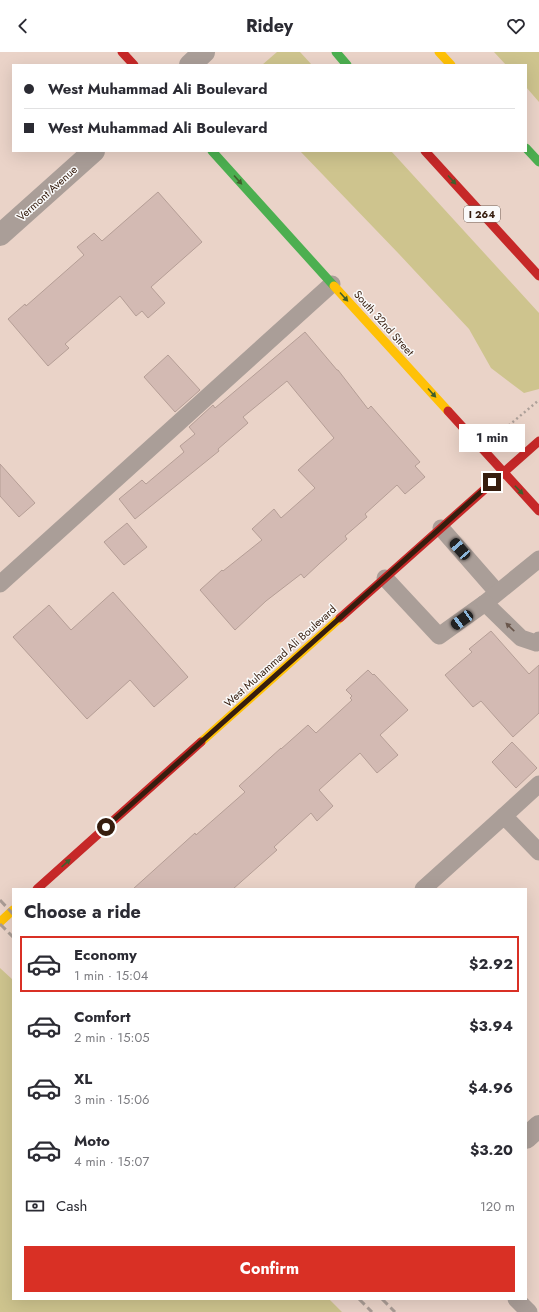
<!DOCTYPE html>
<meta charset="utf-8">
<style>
:root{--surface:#fff;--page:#f7f7f7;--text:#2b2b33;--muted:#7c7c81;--line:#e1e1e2;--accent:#d93025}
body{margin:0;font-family:Jost,sans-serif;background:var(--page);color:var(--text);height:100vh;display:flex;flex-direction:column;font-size:15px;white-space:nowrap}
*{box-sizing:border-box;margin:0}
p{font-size:13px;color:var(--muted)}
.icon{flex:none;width:22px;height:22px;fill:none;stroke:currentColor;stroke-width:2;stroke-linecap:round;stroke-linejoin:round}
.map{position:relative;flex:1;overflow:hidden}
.sheet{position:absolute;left:12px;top:836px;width:515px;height:412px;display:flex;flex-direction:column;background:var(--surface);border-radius:0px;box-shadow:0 4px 16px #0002}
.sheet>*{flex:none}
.banner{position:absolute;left:12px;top:12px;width:515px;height:88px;border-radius:0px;box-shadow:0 4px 16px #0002;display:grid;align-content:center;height:88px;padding:0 12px;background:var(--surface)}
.end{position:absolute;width:18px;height:18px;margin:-9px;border:5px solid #361d0e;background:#fff;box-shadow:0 0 0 2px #fff}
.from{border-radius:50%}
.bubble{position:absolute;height:28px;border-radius:0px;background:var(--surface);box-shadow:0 4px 16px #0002;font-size:13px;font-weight:700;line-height:28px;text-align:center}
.car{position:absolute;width:12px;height:24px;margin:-12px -6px;border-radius:5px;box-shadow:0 0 3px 1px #0007;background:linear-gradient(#222 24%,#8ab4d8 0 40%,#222 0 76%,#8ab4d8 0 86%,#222 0)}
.banner b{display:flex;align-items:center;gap:14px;height:38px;font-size:15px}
.banner b+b{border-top:1px solid var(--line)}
.banner i{width:10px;height:10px;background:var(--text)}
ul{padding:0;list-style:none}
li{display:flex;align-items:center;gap:12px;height:56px;margin:0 8px 6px;padding:0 4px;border:2px solid transparent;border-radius:0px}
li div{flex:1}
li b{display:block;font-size:15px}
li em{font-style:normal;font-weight:700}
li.on{border-color:var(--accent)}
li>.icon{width:36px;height:36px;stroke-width:1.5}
h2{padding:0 12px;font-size:18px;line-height:48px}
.pay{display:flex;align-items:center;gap:10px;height:44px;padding:0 12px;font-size:15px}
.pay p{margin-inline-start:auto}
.button{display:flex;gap:8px;margin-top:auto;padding:8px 12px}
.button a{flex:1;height:46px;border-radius:0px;background:var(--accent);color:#fff;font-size:16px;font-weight:700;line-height:46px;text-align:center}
header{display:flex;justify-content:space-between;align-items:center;height:52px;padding:0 12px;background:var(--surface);font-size:18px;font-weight:700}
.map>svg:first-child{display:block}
.green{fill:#cec48e}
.building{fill:#d3bab3;stroke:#b59e96}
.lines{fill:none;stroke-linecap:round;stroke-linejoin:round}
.path{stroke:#ada099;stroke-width:2.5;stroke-dasharray:2 3;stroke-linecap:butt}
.lane{stroke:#aa9e98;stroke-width:17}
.street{stroke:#aa9e98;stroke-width:22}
.fast{stroke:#4caf50;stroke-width:9}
.slow{stroke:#ffc107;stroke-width:9}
.jam{stroke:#c62828;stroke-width:9}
.rail{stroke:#aa9c95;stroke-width:3;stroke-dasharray:8 4;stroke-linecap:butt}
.oneway{fill:#405f2c}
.oneway2{fill:#6a574c}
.route{stroke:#361d0e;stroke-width:5}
.labels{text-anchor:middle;stroke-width:3;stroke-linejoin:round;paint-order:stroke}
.shield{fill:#fafafa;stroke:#715f55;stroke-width:1}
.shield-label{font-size:10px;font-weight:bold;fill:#361d0e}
.street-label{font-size:11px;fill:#361d0e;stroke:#fafafa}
</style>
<header><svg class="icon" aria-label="back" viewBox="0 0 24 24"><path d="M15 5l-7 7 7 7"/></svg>Ridey<svg class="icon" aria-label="heart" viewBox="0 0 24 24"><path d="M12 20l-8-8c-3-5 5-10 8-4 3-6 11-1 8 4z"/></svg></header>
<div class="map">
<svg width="539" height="1260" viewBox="0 0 539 1260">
<rect width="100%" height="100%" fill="#ead3c8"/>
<!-- green -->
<g class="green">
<path d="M277 0H300L312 13H262Z"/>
<path d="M494 0H539V50L526 35V13H506Z"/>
<path d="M300 99H391L539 261V337L524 341 491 316 469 277 399 202Z"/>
<path d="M0 916 13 928V1247H329L342 1260H0Z"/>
</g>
<!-- building -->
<g class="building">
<path d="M158 140 202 190 151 235 165 251 148 266 142 259 136 264 120 244 65 292 69 296 48 314 8 267 25 252 26 254 84 203 77 195 94 181 102 189Z"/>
<path d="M305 280 337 318H338L368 357 371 354 420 410 415 414 425 425 405 442 397 433 365 462 367 465 345 484 347 487 320 511 304 526 301 522 266 549 235 578 200 538 222 518 223 519 262 488 252 477 274 457 281 466 315 436 298 418 334 386 287 329 243 365 248 371 218 397 219 399 135 467 119 447 142 428 146 432 184 400 180 394 195 382 189 375 213 353 215 356Z"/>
<path d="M168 303 200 338 175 360 144 325Z"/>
<path d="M0 412 35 451 19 465 0 444Z"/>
<path d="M127 471 147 495 124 513 104 490Z"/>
<path d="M113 540 188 625 154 655 130 628 87 667 13 585 49 553 71 578Z"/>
<path d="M491 579 529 622 539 613V661L513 685 481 649 473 655 445 623 472 600 469 597Z"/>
<path d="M368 618 373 623 374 622 408 658 380 683 398 703 377 721 360 701 319 738 333 754 317 769 311 761 274 795 277 798 233 837H133L195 781 196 783 245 740 239 734 281 696V697L308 673 316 681 352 648 350 646 352 644 346 638Z"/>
<path d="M512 690 537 716 516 736 492 710Z"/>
</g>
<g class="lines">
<!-- path -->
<path class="path" d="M501 380 539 348"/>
<!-- lane -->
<g class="lane">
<path d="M441 476 497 540"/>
<path d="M385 526 439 584 485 551 539 507"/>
<path d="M0 532 332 232"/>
<path d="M485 551 521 586 536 591 539 588"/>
<path d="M504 764 539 732"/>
<path d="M423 837 504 764 539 800"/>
<path d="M516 1247 529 1260"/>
</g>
<!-- street -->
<g class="street">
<path d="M190 13 204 0"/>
<path d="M0 183 94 99"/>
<path d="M526 1086 539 1074"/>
</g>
<!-- fast -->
<g class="fast">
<path d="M336 0 347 13"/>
<path d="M526 96 539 110"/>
<path d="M212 99 334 234"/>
</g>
<!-- slow -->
<g class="slow">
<path d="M439 0 451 13"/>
<path d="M334 234 448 359"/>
<path d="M201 690 340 566"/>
<path d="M0 870 13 858"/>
</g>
<!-- jam -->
<g class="jam">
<path d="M122 0 134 13"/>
<path d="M425 99 539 224"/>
<path d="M448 359 539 459"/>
<path d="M340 566 539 389"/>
<path d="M37 837 201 690"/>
</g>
<!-- rail -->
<g class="rail">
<path d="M0 848 13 862"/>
<path d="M0 872 13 885"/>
<path d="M359 1247 372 1260"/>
<path d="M382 1247 395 1260"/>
</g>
</g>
<!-- one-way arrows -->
<defs><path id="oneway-solid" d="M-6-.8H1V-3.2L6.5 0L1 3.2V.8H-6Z"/></defs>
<g class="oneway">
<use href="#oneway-solid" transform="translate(238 128) rotate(48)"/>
<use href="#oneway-solid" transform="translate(452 128) rotate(48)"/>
<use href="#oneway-solid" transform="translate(344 245) rotate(48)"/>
<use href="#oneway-solid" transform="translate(432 341) rotate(48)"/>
<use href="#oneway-solid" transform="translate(519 438) rotate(46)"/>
<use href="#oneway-solid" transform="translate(66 811) rotate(-42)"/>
</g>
<use class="oneway2" href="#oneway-solid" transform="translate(510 575) rotate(-136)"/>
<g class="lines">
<!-- route -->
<path class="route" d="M106 775 492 430"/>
</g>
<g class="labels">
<!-- shield labels -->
<rect class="shield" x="464" y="154" width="36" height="16" rx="3"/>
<g class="shield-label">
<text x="482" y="166">I 264</text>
</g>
<!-- street labels -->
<g class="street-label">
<text transform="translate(47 141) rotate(-42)" y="4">Vermont Avenue</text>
<text transform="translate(384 271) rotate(48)" y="4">South 32nd Street</text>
<text transform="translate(280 604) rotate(-42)" y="4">West Muhammad Ali Boulevard</text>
</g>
</g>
</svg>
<i class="end from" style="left:106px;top:775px"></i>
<i class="end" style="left:492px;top:430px"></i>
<div class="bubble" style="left:459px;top:372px;width:66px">1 min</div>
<i class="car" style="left:460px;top:497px;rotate:319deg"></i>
<i class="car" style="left:462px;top:568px;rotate:234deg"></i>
<div class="banner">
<b><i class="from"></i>West Muhammad Ali Boulevard</b>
<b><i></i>West Muhammad Ali Boulevard</b>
</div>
<section class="sheet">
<h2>Choose a ride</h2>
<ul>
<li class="on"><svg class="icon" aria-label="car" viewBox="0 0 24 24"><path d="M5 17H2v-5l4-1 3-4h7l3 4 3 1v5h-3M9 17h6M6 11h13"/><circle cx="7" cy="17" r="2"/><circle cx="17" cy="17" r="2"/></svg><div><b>Economy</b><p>1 min · 15:04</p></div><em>$2.92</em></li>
<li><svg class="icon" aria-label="car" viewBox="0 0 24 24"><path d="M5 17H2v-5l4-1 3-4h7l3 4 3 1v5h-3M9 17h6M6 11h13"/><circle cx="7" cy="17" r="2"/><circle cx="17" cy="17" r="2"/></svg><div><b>Comfort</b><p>2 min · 15:05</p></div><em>$3.94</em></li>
<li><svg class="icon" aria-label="car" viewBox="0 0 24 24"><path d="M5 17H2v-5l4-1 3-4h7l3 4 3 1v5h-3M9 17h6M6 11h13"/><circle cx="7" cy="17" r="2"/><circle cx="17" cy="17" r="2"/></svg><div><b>XL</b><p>3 min · 15:06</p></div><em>$4.96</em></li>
<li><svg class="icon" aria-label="car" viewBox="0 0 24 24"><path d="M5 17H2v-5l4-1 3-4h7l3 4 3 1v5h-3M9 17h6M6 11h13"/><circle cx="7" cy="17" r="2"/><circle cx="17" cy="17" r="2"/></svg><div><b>Moto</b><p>4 min · 15:07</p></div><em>$3.20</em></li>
</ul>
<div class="pay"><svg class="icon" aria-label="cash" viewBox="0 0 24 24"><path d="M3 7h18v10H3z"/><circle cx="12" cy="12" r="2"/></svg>Cash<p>120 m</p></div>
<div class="button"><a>Confirm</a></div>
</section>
</div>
